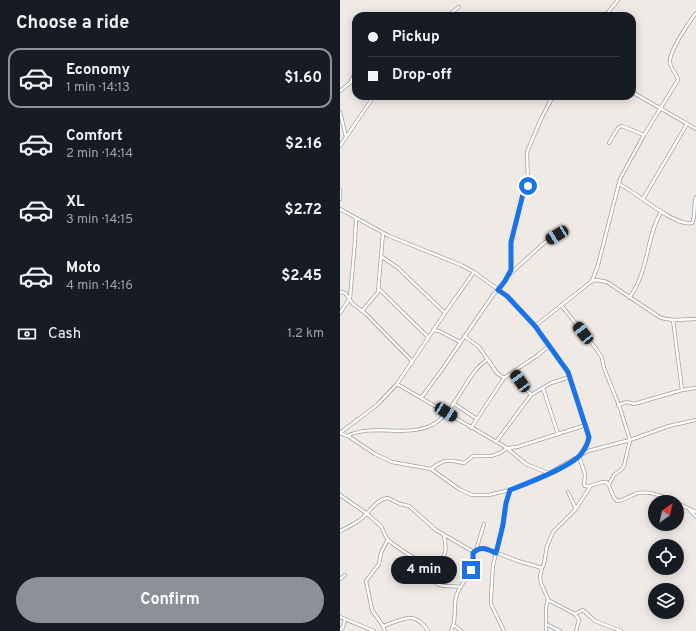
<!DOCTYPE html>
<meta charset="utf-8">
<style>
:root{--surface:#171b24;--page:#242831;--text:#f1f3f6;--muted:#9ea1a6;--line:#363941;--accent:#8c9099}
body{margin:0;font-family:Overpass,sans-serif;background:var(--page);color:var(--text);height:100vh;display:flex;flex-direction:column;font-size:15px;white-space:nowrap}
*{box-sizing:border-box;margin:0}
p{font-size:13px;color:var(--muted)}
.icon{flex:none;width:22px;height:22px;fill:none;stroke:currentColor;stroke-width:2;stroke-linecap:round;stroke-linejoin:round}
.map{position:relative;flex:1;overflow:hidden}
.sheet{display:flex;flex-direction:column;background:var(--surface);width:340px}
.sheet>*{flex:none}
.banner{position:absolute;left:12px;top:12px;width:284px;height:88px;border-radius:12px;box-shadow:0 2px 10px #0003;display:grid;align-content:center;height:88px;padding:0 16px;background:var(--surface)}
.needle{width:26px;rotate:34deg}
.tools{position:absolute;left:308px;top:495px;display:grid;gap:8px}
.tools a{display:grid;place-items:center;width:36px;height:36px;border-radius:50%;background:var(--surface);box-shadow:0 2px 10px #0003;font-size:20px}
.end{position:absolute;width:18px;height:18px;margin:-9px;border:5px solid #1a73e8;background:#fff;box-shadow:0 0 0 2px #fff}
.from{border-radius:50%}
.bubble{position:absolute;height:28px;border-radius:14px;background:var(--surface);box-shadow:0 2px 10px #0003;font-size:13px;font-weight:700;line-height:28px;text-align:center}
.car{position:absolute;width:12px;height:24px;margin:-12px -6px;border-radius:5px;box-shadow:0 0 3px 1px #0007;background:linear-gradient(#222 24%,#8ab4d8 0 40%,#222 0 76%,#8ab4d8 0 86%,#222 0)}
.banner b{display:flex;align-items:center;gap:14px;height:38px;font-size:15px}
.banner b+b{border-top:1px solid var(--line)}
.banner i{width:10px;height:10px;background:var(--text)}
ul{padding:0;list-style:none}
li{display:flex;align-items:center;gap:12px;height:60px;margin:0 8px 6px;padding:0 8px;border:2px solid transparent;border-radius:12px}
li div{flex:1}
li b{display:block;font-size:15px}
li em{font-style:normal;font-weight:700}
li.on{border-color:var(--accent)}
li>.icon{width:36px;height:36px;stroke-width:1.5}
h2{padding:0 16px;font-size:18px;line-height:48px}
.pay{display:flex;align-items:center;gap:10px;height:44px;padding:0 16px;font-size:15px}
.pay p{margin-inline-start:auto}
.cta{display:flex;gap:8px;margin-top:auto;padding:8px 16px}
.cta a{flex:1;height:46px;border-radius:24px;background:var(--accent);color:#fff;font-size:16px;font-weight:700;line-height:46px;text-align:center}
main{display:flex;flex:1;min-height:0}
.map>svg:first-child{display:block}
.lines{fill:none;stroke-linecap:round;stroke-linejoin:round}
.street-casing{stroke:#a0a0a0;stroke-width:4}
.street{stroke:#fff;stroke-width:2.5}
.route{stroke:#1a73e8;stroke-width:5}
</style>
<main>
<section class="sheet">
<h2>Choose a ride</h2>
<ul>
<li class="on"><svg class="icon" aria-label="car" viewBox="0 0 24 24"><path d="M5 17H2v-5l4-1 3-4h7l3 4 3 1v5h-3M9 17h6M6 11h13"/><circle cx="7" cy="17" r="2"/><circle cx="17" cy="17" r="2"/></svg><div><b>Economy</b><p>1 min · 14:13</p></div><em>$1.60</em></li>
<li><svg class="icon" aria-label="car" viewBox="0 0 24 24"><path d="M5 17H2v-5l4-1 3-4h7l3 4 3 1v5h-3M9 17h6M6 11h13"/><circle cx="7" cy="17" r="2"/><circle cx="17" cy="17" r="2"/></svg><div><b>Comfort</b><p>2 min · 14:14</p></div><em>$2.16</em></li>
<li><svg class="icon" aria-label="car" viewBox="0 0 24 24"><path d="M5 17H2v-5l4-1 3-4h7l3 4 3 1v5h-3M9 17h6M6 11h13"/><circle cx="7" cy="17" r="2"/><circle cx="17" cy="17" r="2"/></svg><div><b>XL</b><p>3 min · 14:15</p></div><em>$2.72</em></li>
<li><svg class="icon" aria-label="car" viewBox="0 0 24 24"><path d="M5 17H2v-5l4-1 3-4h7l3 4 3 1v5h-3M9 17h6M6 11h13"/><circle cx="7" cy="17" r="2"/><circle cx="17" cy="17" r="2"/></svg><div><b>Moto</b><p>4 min · 14:16</p></div><em>$2.45</em></li>
</ul>
<div class="pay"><svg class="icon" aria-label="cash" viewBox="0 0 24 24"><path d="M3 7h18v10H3z"/><circle cx="12" cy="12" r="2"/></svg>Cash<p>1.2 km</p></div>
<div class="cta"><a>Confirm</a></div>
</section>
<div class="map">
<svg width="356" height="631" viewBox="0 0 356 631">
<rect width="100%" height="100%" fill="#f0eae6"/>
<g class="lines">
<defs>
<g id="street">
<path d="M107 16 119 7"/>
<path d="M265 16 278 0"/>
<path d="M16 52 14 56 16 64"/>
<path d="M11 81 16 71"/>
<path d="M0 91 16 78"/>
<path d="M292 92 356 129"/>
<path d="M0 112 6 137"/>
<path d="M269 143 278 128 282 126 304 135"/>
<path d="M0 146 34 96"/>
<path d="M279 184C296 192 335 227 352 223 356 216 353 206 356 197"/>
<path d="M0 190V199"/>
<path d="M303 199 347 124"/>
<path d="M0 209 49 236 121 265 134 272 167 296 195 326 228 372 249 437 248 442 240 455"/>
<path d="M42 257 58 268 105 313"/>
<path d="M170 274 204 243 217 235"/>
<path d="M252 281 258 265 280 179 304 135 338 80C337 74 331 69 330 63 328 53 349 22 356 13"/>
<path d="M39 289 88 337"/>
<path d="M0 292 5 293 13 304 26 314 71 360 72 363"/>
<path d="M289 298C309 272 306 237 321 212"/>
<path d="M221 305 257 350 262 358 264 368 280 408 290 440 284 466 282 469 274 475 269 484"/>
<path d="M22 311 38 292 43 233"/>
<path d="M0 313 10 298 15 241 16 218"/>
<path d="M333 320 342 390"/>
<path d="M195 326 252 281 257 280 267 282 321 318 333 320 356 319"/>
<path d="M93 330 99 331 120 342"/>
<path d="M124 336 139 347 157 373 164 378 198 355 209 346"/>
<path d="M173 372 191 395 211 383 230 377"/>
<path d="M57 384 162 445 167 448 177 447 246 425"/>
<path d="M203 388 218 434"/>
<path d="M81 398 101 371 153 295 165 281 171 270V243L183 194 188 183 187 152 201 119 213 96"/>
<path d="M113 403 137 419"/>
<path d="M278 405 287 402 294 404 342 390 356 388"/>
<path d="M131 428 164 378"/>
<path d="M0 433 37 405 57 384 105 313 134 272"/>
<path d="M0 433 7 436C33 423 66 438 92 425 109 417 121 390 132 375 136 369 141 364 147 360"/>
<path d="M8 436 35 454 52 462 91 469 119 489 132 495H149L170 490"/>
<path d="M156 442 191 395"/>
<path d="M239 456 245 474 244 484 245 486C252 488 258 481 266 482 272 487 271 496 277 501 285 500 291 495 298 493 311 491 325 497 336 502"/>
<path d="M91 469C105 458 108 460 124 463L133 456H151L160 453 167 448 186 464 208 473"/>
<path d="M228 492 236 509"/>
<path d="M0 495 26 513 41 526 46 537 49 541 66 553 80 561 95 578 97 584C104 588 113 585 121 587"/>
<path d="M337 503 356 512"/>
<path d="M349 509 356 517"/>
<path d="M0 531C7 528 14 524 20 520 29 513 36 499 48 498L60 504 69 506 96 530 132 551C139 567 122 581 117 594 112 607 118 618 111 631"/>
<path d="M136 549 144 548 178 561 202 568"/>
<path d="M136 550 144 524"/>
<path d="M87 569C103 556 109 559 104 536"/>
<path d="M0 579 5 575"/>
<path d="M208 600 235 614 239 620 236 631"/>
<path d="M235 614 243 610 255 621 281 631"/>
<path d="M0 617 34 631"/>
<path d="M206 624 220 631"/>
<path d="M43 626C63 620 74 609 88 631"/>
<path d="M115 626 121 631"/>
<path d="M0 630 3 627 5 619"/>
<path d="M45 631 43 626 32 610 26 581 39 564 41 553 48 539"/>
<path d="M164 631 151 604V597L153 565 160 539 166 503 170 490 209 473 248 451 290 440 329 426 356 420"/>
<path d="M206 631V608L208 599 201 583 200 577 202 568 204 564 207 546 213 532 235 510 250 487"/>
</g>
</defs>
<!-- street casing -->
<use href="#street" class="street-casing"/>
<!-- street -->
<use href="#street" class="street"/>
</g>
<g class="lines">
<!-- route -->
<path class="route" d="M131 570 133 559V553C141 545 147 549 156 553L163 525 166 503 170 490C186 484 232 466 241 454 245 449 248 443 249 437L228 372 195 326 167 296 158 290 165 281 171 270V242L183 194 188 186"/>
</g>
</svg>
<div class="tools">
<a><svg class="needle" viewBox="-14 -14 28 28"><path d="M0-13l5 13h-10z" fill="#e53935"/><path d="M0 13l5-13h-10z" fill="#9ea1a6"/></svg></a>
<a><svg class="icon" aria-label="locate" viewBox="0 0 24 24"><circle cx="12" cy="12" r="6"/><path d="M12 2v4M12 18v4M2 12h4M18 12h4"/></svg></a>
<a><svg class="icon" aria-label="layers" viewBox="0 0 24 24"><path d="M12 4l9 5-9 5-9-5zM3 14l9 5 9-5"/></svg></a>
</div>
<i class="end from" style="left:188px;top:186px"></i>
<i class="end" style="left:131px;top:570px"></i>
<div class="bubble" style="left:51px;top:556px;width:66px">4 min</div>
<i class="car" style="left:217px;top:235px;rotate:239deg"></i>
<i class="car" style="left:243px;top:333px;rotate:322deg"></i>
<i class="car" style="left:180px;top:381px;rotate:324deg"></i>
<i class="car" style="left:106px;top:412px;rotate:122deg"></i>
<div class="banner">
<b><i class="from"></i>Pickup</b>
<b><i></i>Drop-off</b>
</div>
</div>
</main>
